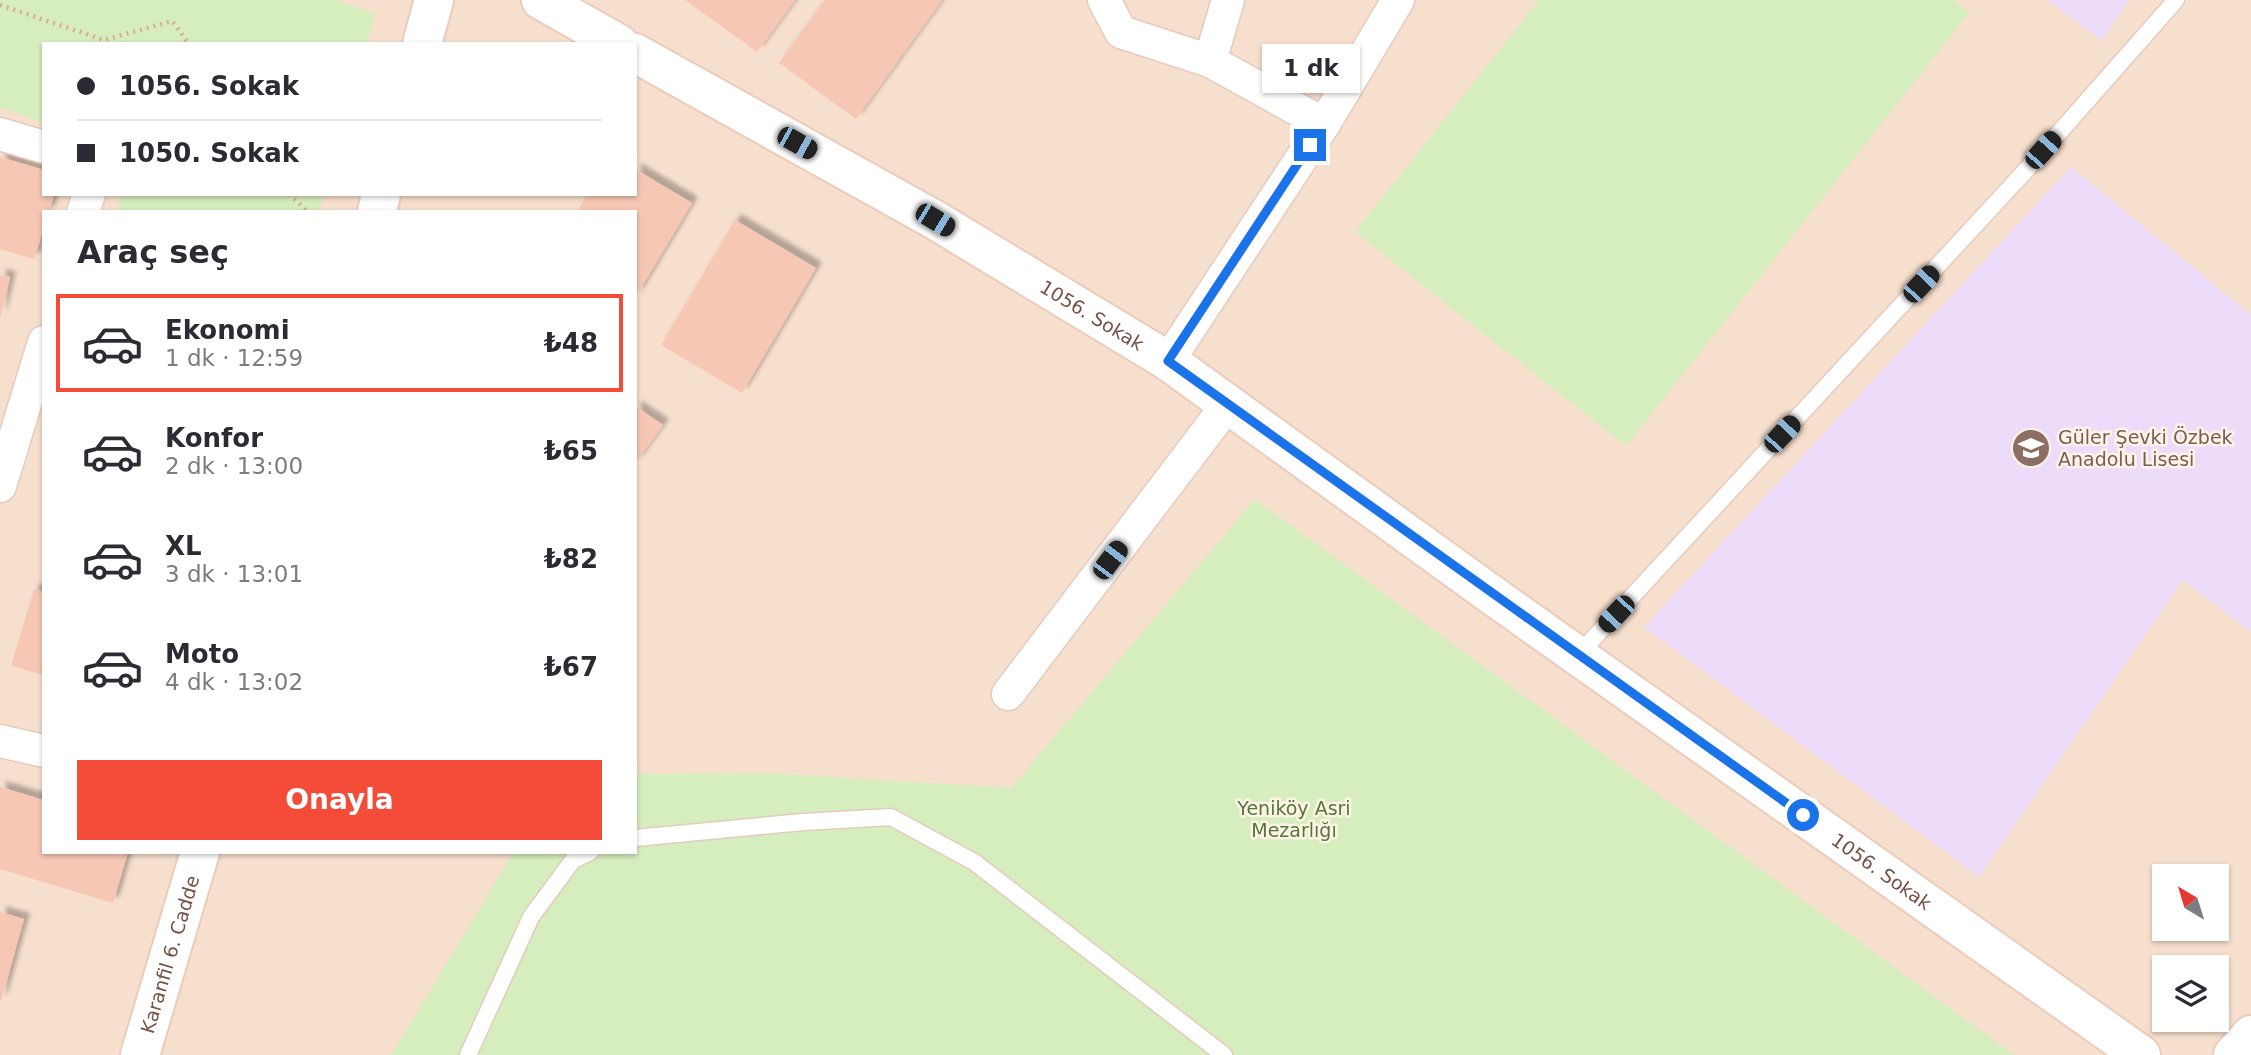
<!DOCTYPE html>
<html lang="tr">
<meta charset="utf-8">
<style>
:root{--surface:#fff;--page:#f2f2f3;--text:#2b2b33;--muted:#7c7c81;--line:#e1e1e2;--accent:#f44c38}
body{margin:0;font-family:"DejaVu Sans",sans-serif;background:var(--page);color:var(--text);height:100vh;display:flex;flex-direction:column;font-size:26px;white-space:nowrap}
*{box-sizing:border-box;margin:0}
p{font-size:23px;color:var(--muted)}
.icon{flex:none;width:38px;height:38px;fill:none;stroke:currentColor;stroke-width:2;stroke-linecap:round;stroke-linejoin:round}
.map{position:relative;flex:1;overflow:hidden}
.panel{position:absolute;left:42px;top:210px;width:595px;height:644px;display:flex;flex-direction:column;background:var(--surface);border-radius:0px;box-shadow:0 2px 5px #0004}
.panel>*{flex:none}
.hud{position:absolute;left:42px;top:42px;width:595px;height:154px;border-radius:0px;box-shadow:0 2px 5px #0004;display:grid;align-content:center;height:154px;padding:0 35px;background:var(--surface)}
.needle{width:46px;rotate:322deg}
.controls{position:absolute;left:2152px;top:864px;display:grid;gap:14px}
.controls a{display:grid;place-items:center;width:77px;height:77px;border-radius:0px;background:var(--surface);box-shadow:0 2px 5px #0004;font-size:35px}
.end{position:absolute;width:32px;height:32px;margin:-16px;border:9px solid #1a73e8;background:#fff;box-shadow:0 0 0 4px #fff}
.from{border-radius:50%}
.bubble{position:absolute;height:49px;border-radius:0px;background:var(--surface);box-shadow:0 2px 5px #0004;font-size:23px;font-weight:800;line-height:49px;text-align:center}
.car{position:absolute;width:21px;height:42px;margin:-21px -10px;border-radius:9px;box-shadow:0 0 5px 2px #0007;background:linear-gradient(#222 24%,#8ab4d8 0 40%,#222 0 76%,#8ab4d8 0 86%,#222 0)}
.hud b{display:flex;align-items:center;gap:24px;height:66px;font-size:26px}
.hud b+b{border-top:2px solid var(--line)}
.hud i{width:18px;height:18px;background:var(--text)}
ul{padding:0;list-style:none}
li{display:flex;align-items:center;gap:21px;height:98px;margin:0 14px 10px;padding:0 21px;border:4px solid transparent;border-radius:0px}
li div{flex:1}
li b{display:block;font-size:26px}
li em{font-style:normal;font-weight:800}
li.current{border-color:var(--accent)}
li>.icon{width:63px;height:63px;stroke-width:1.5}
h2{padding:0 35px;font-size:32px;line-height:84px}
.button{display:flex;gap:14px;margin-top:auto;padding:14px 35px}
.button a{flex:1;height:80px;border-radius:0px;background:var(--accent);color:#fff;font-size:28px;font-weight:800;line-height:80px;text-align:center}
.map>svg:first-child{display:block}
.residential{fill:#f7dfcd;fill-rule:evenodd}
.education{fill:#ecdcfa}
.green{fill:#d6edbd}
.building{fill:#f6c7b4;filter:url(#shadow)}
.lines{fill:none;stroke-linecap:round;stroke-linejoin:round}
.lane-casing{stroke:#e5cbbd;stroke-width:19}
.street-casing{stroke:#e5cbbd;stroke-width:35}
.secondary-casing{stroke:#ebcbba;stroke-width:42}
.path{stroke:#dbaa98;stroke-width:4.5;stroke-dasharray:2 5;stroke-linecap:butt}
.lane{stroke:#fff;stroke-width:16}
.street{stroke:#fff;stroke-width:32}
.secondary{stroke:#fff;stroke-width:38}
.route{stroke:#1a73e8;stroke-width:9}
.labels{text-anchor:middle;stroke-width:5;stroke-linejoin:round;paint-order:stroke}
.street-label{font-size:19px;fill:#775145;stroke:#fff3e7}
.education-label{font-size:19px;fill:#785e54;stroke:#fff3e7;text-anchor:start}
.park-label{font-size:19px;fill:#537839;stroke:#fff3e7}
</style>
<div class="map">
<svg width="2251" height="1055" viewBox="0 0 2251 1055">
<defs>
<filter id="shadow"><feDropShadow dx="6" dy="-6" stdDeviation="2" flood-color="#0004"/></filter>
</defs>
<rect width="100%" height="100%" fill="#feeedf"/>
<!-- residential -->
<path class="residential" d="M0 0H2251V1055H0ZM44 44H635V194H44ZM44 212H635V852H44ZM2165 877H2217V929H2165ZM2165 968H2217V1020H2165Z"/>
<!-- education -->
<g class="education">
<path d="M2047 0H2129L2102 41Z"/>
<path d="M2071 167 2251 315V632L2183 580 1979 877 1644 627Z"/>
</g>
<!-- green -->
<g class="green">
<path d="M0 0H336L375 13 367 44H44V123L0 107Z"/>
<path d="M1539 0H1953L1969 13 1626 446 1355 232Z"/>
<path d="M120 194H324L319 212H118Z"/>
<path d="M1255 499 2014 1055H391L514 852H635V774L763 773 1011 788Z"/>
</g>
<!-- building -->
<g class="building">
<path d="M685 0H795L757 52Z"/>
<path d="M825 0H942L856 119 779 63Z"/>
<path d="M0 157 44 170V194H54L49 212H44V228L34 259 0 249Z"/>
<path d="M635 169 692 203 635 298V212H577L587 194H635Z"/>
<path d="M735 220 816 268 742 393 661 345Z"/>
<path d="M0 275 10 277 1 316H0Z"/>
<path d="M635 406 663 425 635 464Z"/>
<path d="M34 589 44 592V675L11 666Z"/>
<path d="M0 787 44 800V852H128L113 903 0 869Z"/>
<path d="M0 912 24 919 1 1001H0Z"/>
</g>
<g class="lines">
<defs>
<g id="lane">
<path d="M1578 655 2028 168 2176 0"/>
<path d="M635 838 803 822 891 817 974 862 1224 1055"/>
<path d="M468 1055 531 917 573 860 590 852"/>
</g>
<g id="street">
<path d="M1104 0 1121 32 1210 61 1324 124"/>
<path d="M1210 61 1228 0"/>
<path d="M0 134 44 147"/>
<path d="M83 212 89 194"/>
<path d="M1168 361 1324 124 1398 0"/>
<path d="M0 486 44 342"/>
<path d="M1008 694 1228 404"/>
<path d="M0 741 44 751"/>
</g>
<g id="secondary">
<path d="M541 0 619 44"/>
<path d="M422 44 434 0"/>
<path id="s1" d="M635 53 935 220 1168 361 1492 595 2141 1055"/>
<path d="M377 212 381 194"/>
<path id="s2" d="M140 1055 200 852"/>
<path d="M2233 1055 2251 1035"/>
</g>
</defs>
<!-- lane casing -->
<use href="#lane" class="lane-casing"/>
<!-- street casing -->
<use href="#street" class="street-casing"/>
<!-- secondary casing -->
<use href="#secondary" class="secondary-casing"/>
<!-- path -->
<g class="path">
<path d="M0 5 104 40 172 21 189 44"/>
<path d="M289 194 308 212"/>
</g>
<!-- lane -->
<use href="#lane" class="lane"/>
<!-- street -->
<use href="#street" class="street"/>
<!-- secondary -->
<use href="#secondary" class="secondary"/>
</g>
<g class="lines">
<!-- route -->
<path class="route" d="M1310 145 1168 361 1803 815"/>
</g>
<!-- icons -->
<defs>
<symbol id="school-disc" viewBox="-11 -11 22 22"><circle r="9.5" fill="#8d6e63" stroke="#fff3e7"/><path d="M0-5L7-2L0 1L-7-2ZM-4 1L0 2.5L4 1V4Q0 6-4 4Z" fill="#fff"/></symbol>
</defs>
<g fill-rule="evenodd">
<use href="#school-disc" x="2009" y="426" width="44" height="44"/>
</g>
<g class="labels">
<!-- street labels -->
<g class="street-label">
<text dy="7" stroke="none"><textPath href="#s1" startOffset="527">1056. Sokak</textPath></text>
<text dy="7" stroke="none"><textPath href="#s1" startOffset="1493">1056. Sokak</textPath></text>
<text dy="7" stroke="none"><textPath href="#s2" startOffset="105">Karanfil 6. Cadde</textPath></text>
</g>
<!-- education labels -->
<g class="education-label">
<text x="2058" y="444">Güler Şevki Özbek<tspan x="2058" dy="22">Anadolu Lisesi</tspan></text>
</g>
<!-- park labels -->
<g class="park-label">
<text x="1294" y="815">Yeniköy Asri<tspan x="1294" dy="22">Mezarlığı</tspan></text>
</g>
</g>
</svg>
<div class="controls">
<a><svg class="needle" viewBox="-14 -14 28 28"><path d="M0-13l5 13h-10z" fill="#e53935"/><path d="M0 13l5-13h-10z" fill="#7c7c81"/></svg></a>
<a><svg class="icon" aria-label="layers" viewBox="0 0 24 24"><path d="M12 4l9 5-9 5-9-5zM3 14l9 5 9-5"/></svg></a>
</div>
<i class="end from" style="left:1803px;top:815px"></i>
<i class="end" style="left:1310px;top:145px"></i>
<div class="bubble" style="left:1262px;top:44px;width:98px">1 dk</div>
<i class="car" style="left:797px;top:143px;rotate:119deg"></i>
<i class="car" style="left:2043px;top:150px;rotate:42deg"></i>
<i class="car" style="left:935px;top:220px;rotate:121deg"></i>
<i class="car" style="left:1921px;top:284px;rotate:43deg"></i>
<i class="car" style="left:1782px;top:434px;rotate:43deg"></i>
<i class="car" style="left:1110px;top:560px;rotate:37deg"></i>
<i class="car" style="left:1616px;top:614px;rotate:223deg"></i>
<div class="hud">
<b><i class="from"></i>1056. Sokak</b>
<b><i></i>1050. Sokak</b>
</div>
<section class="panel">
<h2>Araç seç</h2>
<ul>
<li class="current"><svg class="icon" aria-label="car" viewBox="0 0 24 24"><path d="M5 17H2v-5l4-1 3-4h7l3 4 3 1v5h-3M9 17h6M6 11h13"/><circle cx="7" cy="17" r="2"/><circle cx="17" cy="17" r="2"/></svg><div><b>Ekonomi</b><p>1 dk · 12:59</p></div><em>₺48</em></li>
<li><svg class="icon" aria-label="car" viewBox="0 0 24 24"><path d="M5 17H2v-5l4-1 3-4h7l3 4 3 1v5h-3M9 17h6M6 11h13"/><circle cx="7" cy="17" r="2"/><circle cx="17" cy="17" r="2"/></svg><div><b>Konfor</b><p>2 dk · 13:00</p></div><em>₺65</em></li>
<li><svg class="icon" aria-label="car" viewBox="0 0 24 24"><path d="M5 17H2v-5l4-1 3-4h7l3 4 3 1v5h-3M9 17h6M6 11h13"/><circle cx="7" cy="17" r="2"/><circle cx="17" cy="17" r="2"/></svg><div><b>XL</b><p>3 dk · 13:01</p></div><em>₺82</em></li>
<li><svg class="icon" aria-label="car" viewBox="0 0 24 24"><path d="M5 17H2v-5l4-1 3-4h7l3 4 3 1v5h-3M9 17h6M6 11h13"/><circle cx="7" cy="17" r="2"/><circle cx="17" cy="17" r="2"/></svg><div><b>Moto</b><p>4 dk · 13:02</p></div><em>₺67</em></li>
</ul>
<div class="button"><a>Onayla</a></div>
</section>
</div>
